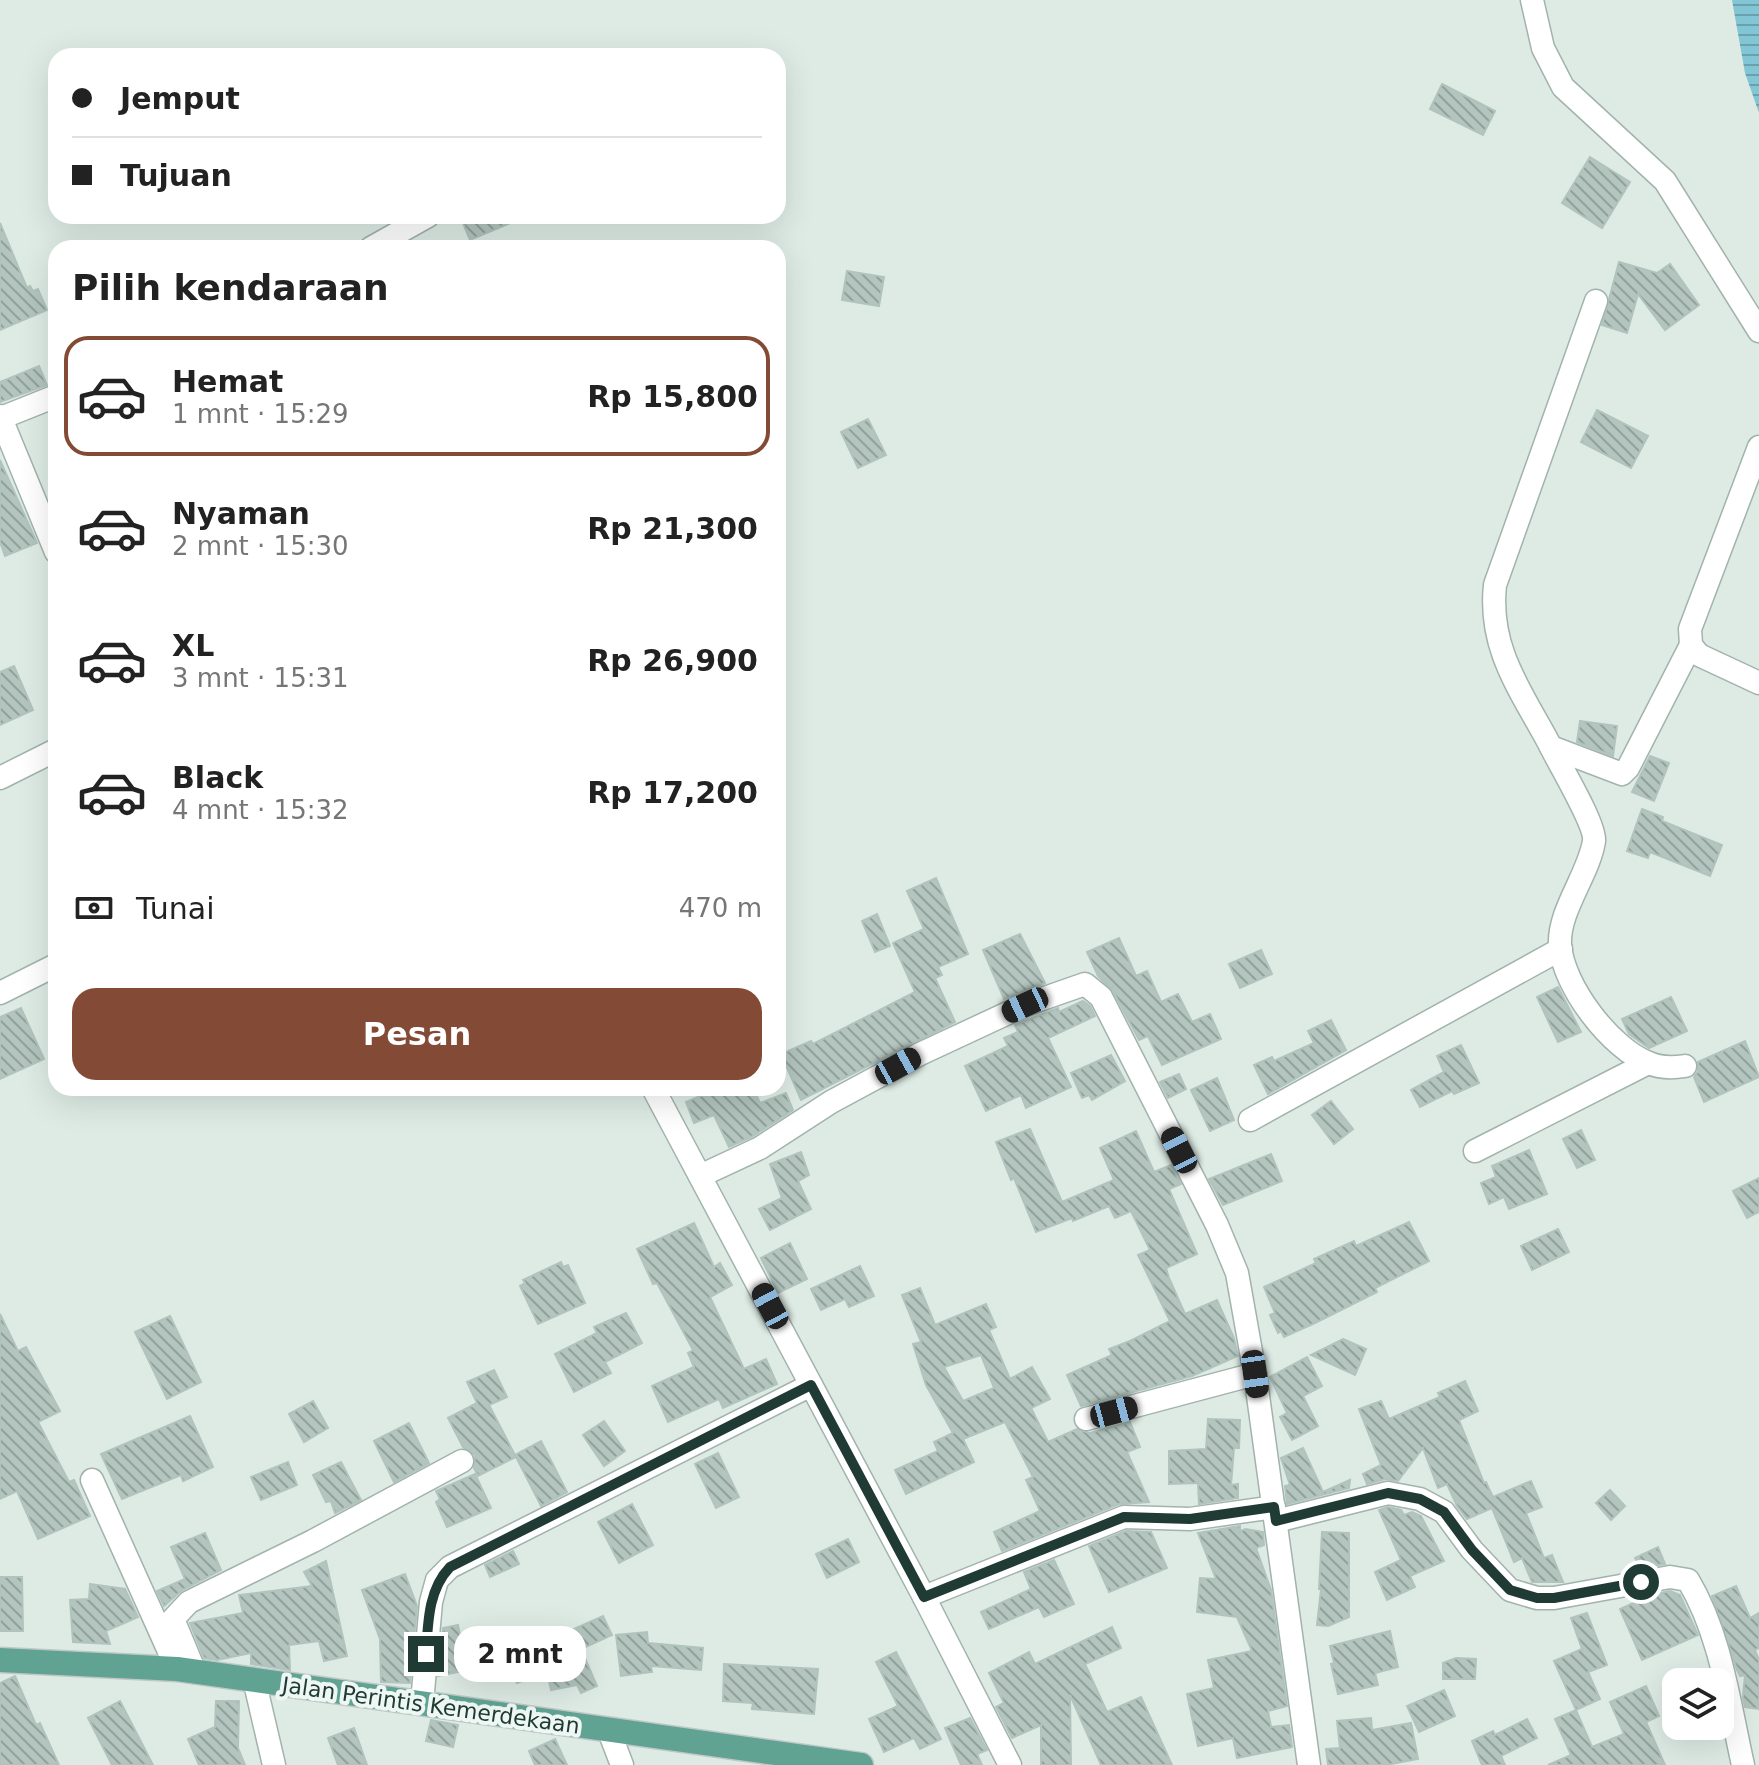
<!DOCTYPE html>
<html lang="id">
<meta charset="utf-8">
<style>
:root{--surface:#fff;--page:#f2f2f2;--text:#222;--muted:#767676;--line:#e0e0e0;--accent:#834a35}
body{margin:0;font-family:"DejaVu Sans",sans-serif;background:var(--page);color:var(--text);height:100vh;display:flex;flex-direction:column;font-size:30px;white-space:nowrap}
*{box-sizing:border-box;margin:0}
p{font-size:26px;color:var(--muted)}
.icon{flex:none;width:44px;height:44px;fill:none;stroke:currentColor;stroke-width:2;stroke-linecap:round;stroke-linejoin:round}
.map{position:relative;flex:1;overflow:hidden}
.side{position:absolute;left:48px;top:240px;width:738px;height:856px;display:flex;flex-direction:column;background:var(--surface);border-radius:24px;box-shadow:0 8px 32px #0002}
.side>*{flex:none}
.top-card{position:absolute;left:48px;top:48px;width:738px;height:176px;border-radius:24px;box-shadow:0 8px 32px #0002;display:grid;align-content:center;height:176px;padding:0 24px;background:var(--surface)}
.tools{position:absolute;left:1662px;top:1668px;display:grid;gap:16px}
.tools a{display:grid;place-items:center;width:72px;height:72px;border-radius:16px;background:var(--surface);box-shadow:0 8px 32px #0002;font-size:40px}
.end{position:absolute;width:36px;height:36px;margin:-18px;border:10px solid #1f3b34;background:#fff;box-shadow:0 0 0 4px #fff}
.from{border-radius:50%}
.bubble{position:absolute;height:56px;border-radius:24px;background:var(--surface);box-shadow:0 8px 32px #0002;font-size:26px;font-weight:800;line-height:56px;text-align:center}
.car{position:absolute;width:24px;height:48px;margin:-24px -12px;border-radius:10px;box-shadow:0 0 6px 2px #0007;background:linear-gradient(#222 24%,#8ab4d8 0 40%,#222 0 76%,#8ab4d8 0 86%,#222 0)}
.top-card b{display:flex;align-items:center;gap:28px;height:76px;font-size:30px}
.top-card b+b{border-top:2px solid var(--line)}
.top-card i{width:20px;height:20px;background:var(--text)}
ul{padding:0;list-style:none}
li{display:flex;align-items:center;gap:24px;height:120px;margin:0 16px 12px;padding:0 8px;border:4px solid transparent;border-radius:24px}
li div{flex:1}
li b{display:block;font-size:30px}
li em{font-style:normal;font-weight:800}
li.selected{border-color:var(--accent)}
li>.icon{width:72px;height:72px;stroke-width:1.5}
h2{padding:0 24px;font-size:36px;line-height:96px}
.pay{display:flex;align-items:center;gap:20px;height:88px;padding:0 24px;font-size:30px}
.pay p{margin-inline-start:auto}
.button{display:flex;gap:16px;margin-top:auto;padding:16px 24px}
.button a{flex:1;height:92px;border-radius:24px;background:var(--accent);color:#fff;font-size:32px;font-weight:800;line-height:92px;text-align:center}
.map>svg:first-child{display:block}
.water{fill:url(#water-rules)}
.building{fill:url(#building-back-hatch);stroke:#b0c4bd;stroke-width:2;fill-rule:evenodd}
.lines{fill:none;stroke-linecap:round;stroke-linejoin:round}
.minor-casing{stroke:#a1b3ac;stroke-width:25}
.primary-casing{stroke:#c0c8c6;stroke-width:27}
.minor{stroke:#fff;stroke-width:22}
.primary{stroke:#60a393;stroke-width:24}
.route{stroke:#1f3b34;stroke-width:10}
.labels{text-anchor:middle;stroke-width:8;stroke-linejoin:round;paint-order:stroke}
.street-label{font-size:22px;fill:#1f3b34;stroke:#eef7f3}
</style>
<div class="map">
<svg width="1759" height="1765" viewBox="0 0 1759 1765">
<defs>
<pattern id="water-rules" width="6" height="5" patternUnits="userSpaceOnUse" patternTransform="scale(2)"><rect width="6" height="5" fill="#82c5d4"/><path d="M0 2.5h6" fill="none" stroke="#6aa1ad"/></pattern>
<pattern id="building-back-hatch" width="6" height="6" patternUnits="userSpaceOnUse" patternTransform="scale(2)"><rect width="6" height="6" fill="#b3c5be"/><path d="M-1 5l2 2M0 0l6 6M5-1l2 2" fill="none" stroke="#91a19b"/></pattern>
</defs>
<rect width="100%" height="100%" fill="#deebe5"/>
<!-- water -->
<path class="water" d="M1732 0H1759V113L1745 73Z"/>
<!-- building -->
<g class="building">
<path d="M1442 84 1495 111 1483 135 1430 109Z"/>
<path d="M1590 157 1630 182 1602 228 1562 203Z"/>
<path d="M460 216H527L470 240Z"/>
<path d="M0 223 27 288 30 286 33 291 38 289 47 310 0 330Z"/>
<path d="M1619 262 1657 273 1670 264 1699 305 1665 330 1638 294 1627 333 1602 325Z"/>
<path d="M847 271 884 277 879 306 842 300Z"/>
<path d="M39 366 47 385 0 402V382Z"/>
<path d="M1597 410 1648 436 1631 468 1581 442Z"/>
<path d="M868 419 886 455 858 468 841 432Z"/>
<path d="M0 460 37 543 5 556 0 542Z"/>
<path d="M14 666 33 710 0 725V672Z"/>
<path d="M1580 721 1617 726 1613 756 1577 742Z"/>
<path d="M1650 756 1669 763 1654 801 1632 792Z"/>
<path d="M1642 809 1663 817 1662 821 1722 845 1710 876 1650 852 1648 858 1627 851Z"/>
<path d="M936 878 968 954 938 967 942 975 935 978 955 1022 801 1100 781 1054 811 1041 813 1044 915 992 893 943 924 929 907 891Z"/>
<path d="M877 914 890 946 875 952 862 921Z"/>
<path d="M1020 934 1045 983 1004 999 983 950Z"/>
<path d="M1119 938 1136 976 1147 971 1161 1002 1178 994 1192 1022 1210 1014 1221 1039 1162 1065 1148 1036 1139 1040 1113 991 1098 976 1087 952Z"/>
<path d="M1261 950 1272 974 1240 988 1229 964Z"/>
<path d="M1558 987 1581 1032 1558 1042 1537 997Z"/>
<path d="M1671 997 1687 1031 1649 1048 1629 1034 1622 1019Z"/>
<path d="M1083 1001 1090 1006 1095 1016 1048 1038 1071 1087 1026 1108 1021 1095 986 1111 965 1066 1008 1046 1004 1038 1018 1032 1015 1025 1058 1008 1059 1012Z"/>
<path d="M21 1008 44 1059 0 1079V1017Z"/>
<path d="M1331 1020 1346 1050 1268 1094 1254 1065 1272 1057 1274 1061 1314 1043 1308 1031Z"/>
<path d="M1745 1041 1759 1077 1704 1102 1694 1077 1698 1071V1062Z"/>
<path d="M1461 1045 1479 1083 1454 1094 1452 1091 1420 1107 1411 1090 1444 1072 1437 1056Z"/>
<path d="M1111 1055 1125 1081 1092 1100 1089 1095 1082 1098 1071 1073Z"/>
<path d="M1179 1074 1186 1089 1168 1098 1160 1082Z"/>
<path d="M1217 1078 1234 1120 1210 1131 1191 1090Z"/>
<path d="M700 1088H753L760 1103 786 1093 793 1110 753 1136 729 1147 714 1115 694 1123 686 1102 703 1095Z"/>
<path d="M1331 1101 1353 1129 1334 1144 1312 1115Z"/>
<path d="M1030 1129 1062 1202 1114 1180 1100 1148 1136 1131 1154 1172 1171 1165 1181 1184 1169 1189 1197 1254 1166 1268 1169 1278 1185 1314 1217 1300 1234 1338 1238 1356 1192 1376 1081 1406 1067 1375 1112 1355 1109 1349 1130 1341 1170 1321 1138 1255 1150 1250 1131 1211 1115 1218 1109 1206 1073 1221 1072 1218 1036 1232 1014 1178 1011 1180 996 1142Z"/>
<path d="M1581 1130 1595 1160 1577 1168 1563 1139Z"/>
<path d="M1529 1150 1547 1194 1509 1209 1504 1197 1489 1204 1481 1183 1496 1177 1492 1166Z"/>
<path d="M801 1152 809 1175 798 1181 811 1209 770 1230 759 1209 782 1198 770 1164Z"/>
<path d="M1271 1154 1282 1181 1223 1205 1209 1179Z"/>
<path d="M1759 1178V1212L1747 1218 1733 1191Z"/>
<path d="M1409 1222 1429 1261 1375 1288 1377 1292 1315 1323 1284 1337 1281 1331 1278 1333 1270 1315 1275 1313 1264 1287 1316 1263 1314 1259 1354 1241 1356 1246Z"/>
<path d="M694 1223 714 1267 720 1263 732 1285 710 1297 744 1369 766 1359 777 1384 723 1408 719 1399 668 1422 652 1386 694 1367 688 1353 693 1350 657 1283 653 1284 637 1249Z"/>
<path d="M1558 1229 1569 1252 1532 1270 1521 1246Z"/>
<path d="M790 1243 807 1279 778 1293 761 1258Z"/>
<path d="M561 1262 563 1267 568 1265 585 1303 538 1324 520 1286 525 1283 523 1280Z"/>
<path d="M860 1266 874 1296 849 1307 845 1299 821 1310 811 1289Z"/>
<path d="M920 1288 935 1325 986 1304 996 1327 989 1330 1010 1379 1032 1367 1050 1399 1031 1408 1048 1442 1077 1429 1090 1433 1130 1422 1140 1447 1127 1452 1149 1502 1119 1504 1002 1551 994 1532 1040 1511 1026 1480 1033 1477 1005 1422 963 1439 974 1462 906 1494 895 1470 938 1451 934 1442 953 1433 926 1385 913 1344 921 1342 902 1295ZM981 1355 994 1388 963 1401 944 1367Z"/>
<path d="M626 1313 642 1343 605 1362 611 1373 574 1392 555 1354 597 1333 594 1327Z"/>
<path d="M0 1314 18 1351 26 1347 60 1411 38 1422 69 1482 74 1480 90 1516 38 1539 17 1491 0 1499Z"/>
<path d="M170 1316 201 1382 167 1399 135 1332Z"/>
<path d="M1343 1339 1366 1349 1355 1375 1311 1355Z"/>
<path d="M1307 1357 1322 1386 1303 1396 1318 1426 1292 1440 1280 1417 1287 1413 1270 1377Z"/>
<path d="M494 1370 507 1397 489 1405 516 1457 478 1476 474 1468 475 1455 463 1447 448 1418 477 1403 467 1382Z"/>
<path d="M1465 1381 1478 1411 1459 1420 1484 1483 1486 1482 1493 1497 1531 1481 1542 1507 1526 1513 1544 1558 1552 1555 1563 1582H1532L1522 1558 1514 1562 1492 1508 1467 1519 1457 1506 1447 1484 1438 1488 1423 1448 1398 1481 1385 1479 1367 1484 1363 1474 1381 1465 1359 1409 1381 1401 1389 1419 1440 1397 1438 1393Z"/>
<path d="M313 1401 328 1428 304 1442 289 1414Z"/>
<path d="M190 1416 213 1467 183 1481 181 1475 122 1499 101 1454Z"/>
<path d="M1208 1419 1240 1420 1239 1448H1234L1231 1485 1238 1484V1498L1199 1504 1198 1483 1169 1484V1451L1206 1449Z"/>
<path d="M604 1421 625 1451 604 1466 583 1435Z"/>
<path d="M409 1423 429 1463 394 1482 374 1441Z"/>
<path d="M541 1441 567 1492 541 1506 515 1455Z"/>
<path d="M1303 1448 1323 1492 1350 1480 1349 1488 1287 1504 1285 1486 1290 1485 1281 1458Z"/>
<path d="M718 1453 739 1497 716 1508 695 1464Z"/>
<path d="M288 1462 297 1485 261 1500 251 1477Z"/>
<path d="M341 1462 361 1500 335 1513 331 1501 326 1502 313 1475Z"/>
<path d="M475 1474 491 1508 447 1527 436 1502 440 1499 436 1491Z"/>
<path d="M1610 1490 1625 1506 1611 1520 1596 1503Z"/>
<path d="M632 1504 653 1545 619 1563 598 1522Z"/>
<path d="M1388 1507 1401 1510 1404 1515 1412 1512 1421 1516 1444 1561 1410 1576 1415 1587 1387 1600 1375 1572 1401 1560 1379 1510Z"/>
<path d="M1240 1526V1531L1246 1529 1263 1532 1264 1545 1256 1548 1271 1590 1287 1706 1268 1711 1271 1727 1289 1725 1292 1747 1237 1758 1233 1738 1198 1746 1187 1694 1214 1688 1208 1660 1252 1651 1237 1617 1197 1612 1200 1578 1216 1579 1198 1533Z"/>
<path d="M1126 1531 1151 1532 1167 1568 1109 1592 1089 1546Z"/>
<path d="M1322 1532 1349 1533V1617L1328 1626 1317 1625 1321 1589H1319Z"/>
<path d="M205 1533 221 1570 182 1590 164 1606 157 1591 185 1579 171 1547Z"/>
<path d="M848 1539 859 1562 827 1578 816 1554Z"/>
<path d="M1658 1547 1665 1564 1640 1568 1635 1558Z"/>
<path d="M513 1551 519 1564 490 1577 485 1565Z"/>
<path d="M1054 1560 1074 1604 1044 1617 1039 1607 989 1629 981 1612 1031 1589 1024 1572Z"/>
<path d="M326 1561 347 1656 324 1661 319 1641 289 1645 290 1670 251 1664V1653L217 1660 204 1658 190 1623 243 1613 239 1595 312 1586 304 1572Z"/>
<path d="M405 1574 417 1606 410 1683 381 1682 380 1639 362 1590Z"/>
<path d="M0 1577H22L23 1631H0Z"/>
<path d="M90 1584 125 1589 138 1617 106 1631 110 1644 73 1642 70 1600 89 1599Z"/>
<path d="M1736 1586 1750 1618 1759 1613V1648L1755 1650 1759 1660V1709L1745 1707 1743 1697 1745 1675 1740 1676 1737 1670 1712 1596Z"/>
<path d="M1670 1591 1680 1595 1698 1635 1642 1660 1620 1609 1651 1595Z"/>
<path d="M1587 1613 1607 1665 1588 1672 1600 1699 1576 1710 1554 1661 1582 1649 1571 1618Z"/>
<path d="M603 1616 612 1635 581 1649 597 1686 581 1693 577 1685 551 1690 547 1672 517 1683 510 1665 478 1680 473 1669 438 1676 443 1628 458 1625 462 1645 488 1633 496 1649 554 1628 556 1637Z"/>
<path d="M1112 1627 1121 1648 1085 1664 1107 1712 1141 1697 1172 1765H1101L1070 1695 1071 1765H1041V1725L1012 1738 996 1707 1004 1703 989 1673 1029 1652 1035 1664Z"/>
<path d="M1390 1631 1398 1667 1375 1673 1378 1685 1338 1694 1331 1664 1334 1663 1330 1646Z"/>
<path d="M647 1632 648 1643 703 1648 701 1670 651 1666 652 1672 621 1676 616 1635Z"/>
<path d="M896 1652 941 1739 920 1749 914 1738 884 1752 869 1719 898 1706 876 1662Z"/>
<path d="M1456 1658 1476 1659 1475 1679H1443V1663Z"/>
<path d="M724 1664 818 1669 814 1714 752 1709 753 1703 723 1701Z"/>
<path d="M15 1676 36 1725 40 1723 59 1765H0V1683Z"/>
<path d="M1646 1686 1659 1716 1646 1722 1665 1765H1548L1571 1755 1555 1719 1576 1710 1592 1747 1624 1734 1610 1702Z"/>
<path d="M1444 1690 1455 1716 1419 1732 1407 1706Z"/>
<path d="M120 1701 153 1765H112L88 1718Z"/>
<path d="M216 1701H239L238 1748 245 1765H199L188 1739 215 1727Z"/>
<path d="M970 1718 987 1750 977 1754 982 1765H961L945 1728Z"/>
<path d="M1371 1718 1372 1730 1411 1723 1418 1759 1386 1765H1328L1326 1749 1340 1748 1337 1721Z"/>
<path d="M1527 1719 1537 1738 1501 1756 1505 1765H1482L1472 1741 1493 1731 1495 1735Z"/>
<path d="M431 1720 458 1725 453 1747 426 1741Z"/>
<path d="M354 1728 367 1765H338L328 1738Z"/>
<path d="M555 1739 567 1765H535L529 1751Z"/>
</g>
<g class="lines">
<defs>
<g id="minor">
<path d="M1532 0 1543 48 1563 87 1665 181 1759 331"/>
<path d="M371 248 428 216"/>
<path d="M1596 301 1495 585C1488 650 1522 692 1551 747L1622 774 1628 768 1691 645"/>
<path d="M0 416 56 552"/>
<path d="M1 418 56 396"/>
<path d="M1759 447 1690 629 1691 645 1699 655 1759 683"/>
<path d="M1551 747C1559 764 1596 825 1594 841 1589 874 1558 911 1560 945 1563 986 1611 1049 1649 1063 1660 1068 1672 1068 1685 1066"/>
<path d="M0 778 56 750"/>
<path d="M0 993 56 965"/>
<path d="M653 1088 924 1597 1010 1765"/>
<path d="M1250 1120 1561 949"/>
<path d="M1475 1151 1648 1063"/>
<path d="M700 1176 760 1148 831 1102 920 1054 1025 1005 1085 984 1101 997 1217 1225 1237 1273 1255 1374 1309 1765"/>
<path d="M1086 1419 1255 1374"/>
<path d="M92 1480 177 1669"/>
<path d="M1276 1521 1388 1493 1420 1499 1444 1512 1472 1550 1510 1590 1537 1598H1554L1670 1577 1688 1580C1721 1635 1729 1703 1743 1765"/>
<path d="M924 1597 1124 1517 1190 1519 1274 1507"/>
<path d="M195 1672 173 1619 189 1602 313 1541 462 1461"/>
<path d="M254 1679 274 1765"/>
<path d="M422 1703 431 1602 437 1580 450 1567 811 1385"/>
<path d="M609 1731 622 1765"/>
</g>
<path id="primary" d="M0 1660 177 1669 861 1765"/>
</defs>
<!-- minor casing -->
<use href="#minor" class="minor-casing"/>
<!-- primary casing -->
<use href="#primary" class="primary-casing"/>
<!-- minor -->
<use href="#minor" class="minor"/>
<!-- primary -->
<use href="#primary" class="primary"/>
</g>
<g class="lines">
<!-- route -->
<path class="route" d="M426 1654C428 1623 428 1590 450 1567L811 1385 924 1597 1124 1517 1190 1519 1274 1507 1276 1521 1388 1493 1420 1499 1444 1512 1472 1550 1510 1590 1537 1598H1554L1641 1582"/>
</g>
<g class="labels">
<!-- street labels -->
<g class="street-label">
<text transform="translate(431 1705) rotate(8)" y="8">Jalan Perintis Kemerdekaan</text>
</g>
</g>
</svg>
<div class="tools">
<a><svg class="icon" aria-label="layers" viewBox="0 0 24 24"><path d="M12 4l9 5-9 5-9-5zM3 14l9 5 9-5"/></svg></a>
</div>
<i class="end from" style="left:1641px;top:1582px"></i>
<i class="end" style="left:426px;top:1654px"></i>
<div class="bubble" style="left:454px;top:1626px;width:132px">2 mnt</div>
<i class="car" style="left:1025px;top:1005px;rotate:245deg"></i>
<i class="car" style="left:898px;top:1066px;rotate:61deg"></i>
<i class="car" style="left:1179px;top:1150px;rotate:333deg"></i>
<i class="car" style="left:770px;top:1306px;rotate:332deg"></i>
<i class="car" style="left:1255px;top:1374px;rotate:172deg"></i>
<i class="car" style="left:1114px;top:1412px;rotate:75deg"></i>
<div class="top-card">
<b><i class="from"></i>Jemput</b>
<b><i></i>Tujuan</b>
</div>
<section class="side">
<h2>Pilih kendaraan</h2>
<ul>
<li class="selected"><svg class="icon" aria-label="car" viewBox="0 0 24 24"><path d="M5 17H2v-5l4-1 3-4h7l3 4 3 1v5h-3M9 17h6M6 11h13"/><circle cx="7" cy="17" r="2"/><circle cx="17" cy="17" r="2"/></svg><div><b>Hemat</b><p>1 mnt · 15:29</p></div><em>Rp 15,800</em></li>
<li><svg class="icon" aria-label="car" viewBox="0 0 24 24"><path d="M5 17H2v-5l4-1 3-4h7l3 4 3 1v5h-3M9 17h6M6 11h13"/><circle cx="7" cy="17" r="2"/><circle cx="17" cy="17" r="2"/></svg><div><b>Nyaman</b><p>2 mnt · 15:30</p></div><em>Rp 21,300</em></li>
<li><svg class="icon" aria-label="car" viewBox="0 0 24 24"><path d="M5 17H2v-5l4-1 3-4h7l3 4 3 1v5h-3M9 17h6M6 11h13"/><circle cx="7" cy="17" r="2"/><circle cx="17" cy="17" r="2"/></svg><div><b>XL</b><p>3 mnt · 15:31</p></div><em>Rp 26,900</em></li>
<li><svg class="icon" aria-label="car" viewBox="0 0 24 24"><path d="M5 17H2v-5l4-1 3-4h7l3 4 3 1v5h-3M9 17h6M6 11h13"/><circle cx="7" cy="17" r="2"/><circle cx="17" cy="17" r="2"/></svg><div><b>Black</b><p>4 mnt · 15:32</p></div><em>Rp 17,200</em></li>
</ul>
<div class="pay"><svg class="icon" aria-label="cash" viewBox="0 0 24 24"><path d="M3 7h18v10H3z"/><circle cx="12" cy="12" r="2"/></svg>Tunai<p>470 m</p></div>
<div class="button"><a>Pesan</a></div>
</section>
</div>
